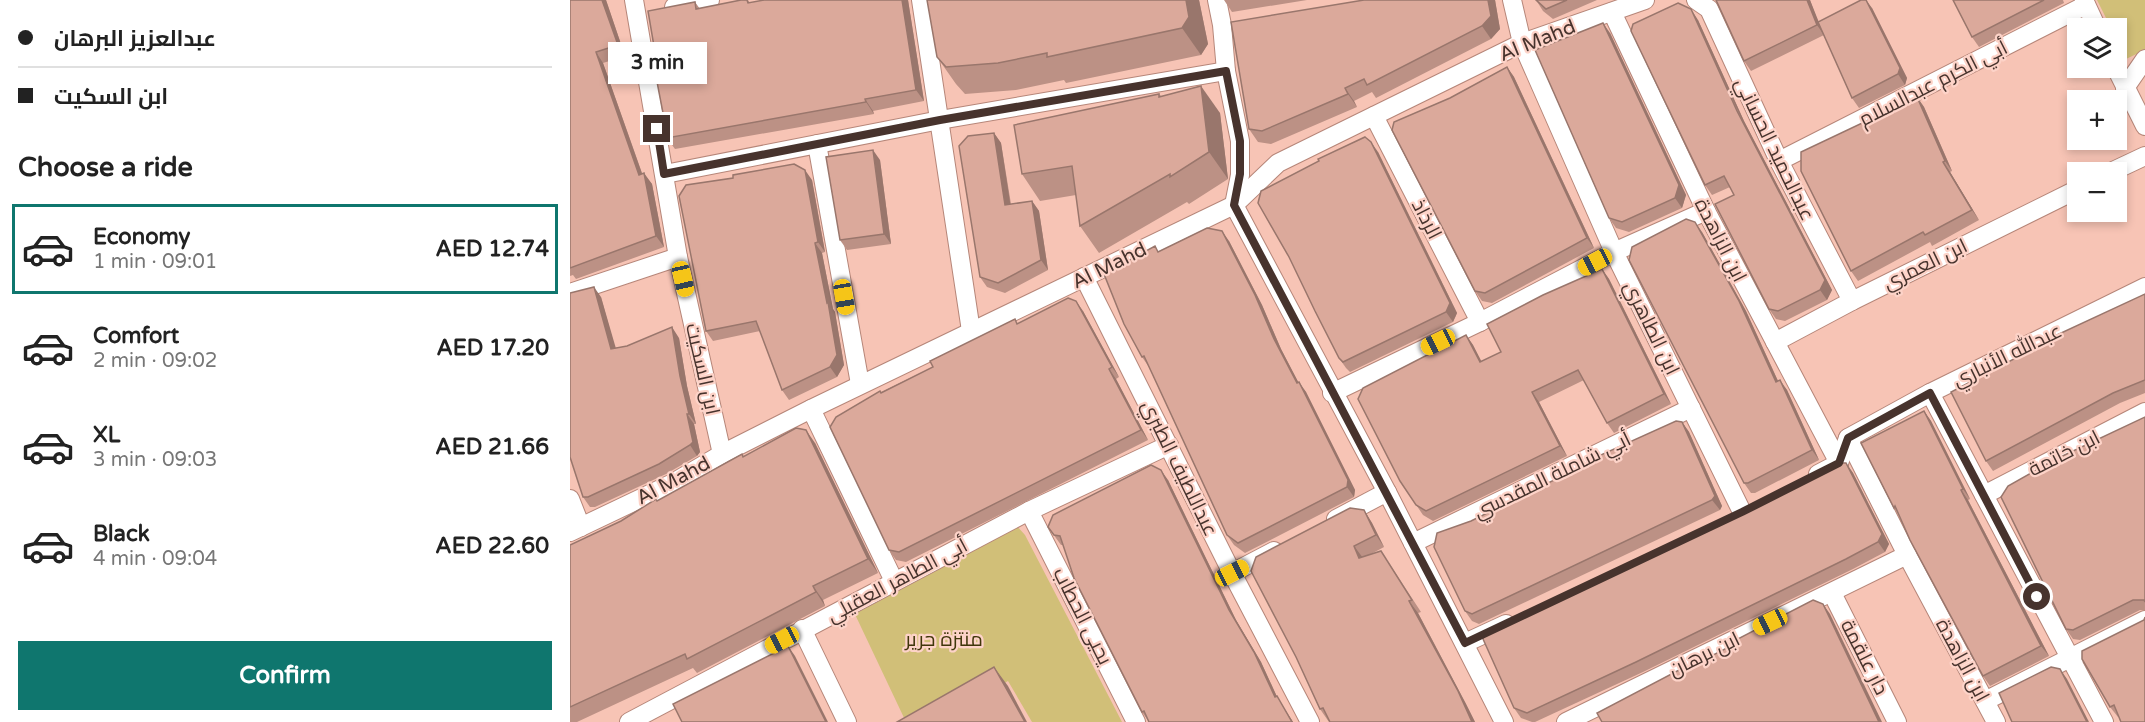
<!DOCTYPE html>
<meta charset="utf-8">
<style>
:root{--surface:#fff;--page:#f6f6f6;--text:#222;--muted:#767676;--line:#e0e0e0;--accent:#0f766e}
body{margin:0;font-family:"Varela Round",Cairo,sans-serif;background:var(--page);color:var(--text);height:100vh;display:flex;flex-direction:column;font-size:22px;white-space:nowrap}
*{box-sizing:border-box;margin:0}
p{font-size:20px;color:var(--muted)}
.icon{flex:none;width:33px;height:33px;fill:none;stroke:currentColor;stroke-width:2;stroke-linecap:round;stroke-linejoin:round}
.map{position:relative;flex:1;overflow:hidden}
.side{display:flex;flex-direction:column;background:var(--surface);width:570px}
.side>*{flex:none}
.top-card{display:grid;align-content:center;height:132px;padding:0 18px;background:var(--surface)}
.tools{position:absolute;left:1497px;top:18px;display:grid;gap:12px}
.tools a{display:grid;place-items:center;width:60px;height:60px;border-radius:0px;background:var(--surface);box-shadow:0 3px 9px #0003;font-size:30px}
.end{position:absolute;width:27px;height:27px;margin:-14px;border:8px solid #47332d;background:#fff;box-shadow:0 0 0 3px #fff}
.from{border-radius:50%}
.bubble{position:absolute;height:42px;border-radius:0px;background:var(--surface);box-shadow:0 3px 9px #0003;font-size:20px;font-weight:700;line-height:42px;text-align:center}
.car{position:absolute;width:18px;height:36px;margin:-18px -9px;border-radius:8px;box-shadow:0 0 4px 2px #0007;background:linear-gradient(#f5c518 24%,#345 0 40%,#f5c518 0 76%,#345 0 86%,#f5c518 0)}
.top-card b{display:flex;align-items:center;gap:21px;height:57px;font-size:22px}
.top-card b+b{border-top:2px solid var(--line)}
.top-card i{width:15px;height:15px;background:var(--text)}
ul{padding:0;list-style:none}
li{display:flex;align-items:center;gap:18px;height:90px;margin:0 12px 9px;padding:0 6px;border:3px solid transparent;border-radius:0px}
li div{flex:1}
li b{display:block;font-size:22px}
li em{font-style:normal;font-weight:700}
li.active{border-color:var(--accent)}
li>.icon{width:54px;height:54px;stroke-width:1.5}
h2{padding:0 18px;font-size:27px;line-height:72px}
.primary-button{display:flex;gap:12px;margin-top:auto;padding:12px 18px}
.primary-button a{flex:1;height:69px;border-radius:0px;background:var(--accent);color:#fff;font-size:24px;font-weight:700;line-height:69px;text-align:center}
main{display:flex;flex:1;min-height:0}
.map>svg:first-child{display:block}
.green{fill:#d1bf78}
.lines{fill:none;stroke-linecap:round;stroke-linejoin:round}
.minor-casing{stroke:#b68679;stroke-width:20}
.minor{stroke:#fff;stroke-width:18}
.wall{fill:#bc9185}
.shaded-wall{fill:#99766c}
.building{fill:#dba99b;stroke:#99766c;stroke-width:1.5}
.route{stroke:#47332d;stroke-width:8}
.labels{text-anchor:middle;stroke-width:4.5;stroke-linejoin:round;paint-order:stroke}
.street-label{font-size:20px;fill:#47332d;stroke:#fdd3c8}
.park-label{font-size:20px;fill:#40360a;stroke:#fdd3c8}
</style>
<main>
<section class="side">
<div class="top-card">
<b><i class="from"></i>عبدالعزيز البرهان</b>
<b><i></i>ابن السكيت</b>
</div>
<h2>Choose a ride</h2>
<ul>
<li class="active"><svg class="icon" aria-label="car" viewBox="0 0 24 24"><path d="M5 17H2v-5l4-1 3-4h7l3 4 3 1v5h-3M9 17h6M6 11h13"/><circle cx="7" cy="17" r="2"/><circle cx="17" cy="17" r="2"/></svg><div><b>Economy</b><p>1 min · 09:01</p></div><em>AED 12.74</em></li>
<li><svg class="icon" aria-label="car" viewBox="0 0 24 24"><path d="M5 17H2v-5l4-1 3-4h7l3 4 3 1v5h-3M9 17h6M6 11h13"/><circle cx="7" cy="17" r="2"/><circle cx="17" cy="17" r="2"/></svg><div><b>Comfort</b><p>2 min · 09:02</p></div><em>AED 17.20</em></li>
<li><svg class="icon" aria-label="car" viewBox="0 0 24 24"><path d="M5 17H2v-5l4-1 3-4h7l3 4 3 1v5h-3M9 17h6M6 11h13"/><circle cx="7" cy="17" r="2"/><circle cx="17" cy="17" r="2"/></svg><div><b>XL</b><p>3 min · 09:03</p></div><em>AED 21.66</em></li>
<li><svg class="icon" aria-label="car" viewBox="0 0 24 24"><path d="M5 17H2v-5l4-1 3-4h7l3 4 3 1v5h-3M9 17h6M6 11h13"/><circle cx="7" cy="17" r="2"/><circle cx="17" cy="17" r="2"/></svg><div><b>Black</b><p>4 min · 09:04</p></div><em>AED 22.60</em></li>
</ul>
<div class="primary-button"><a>Confirm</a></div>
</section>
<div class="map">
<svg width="1575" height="722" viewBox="0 0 1575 722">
<rect width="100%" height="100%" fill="#f7c4b5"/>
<!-- green -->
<g class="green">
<path d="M1527 0H1575V50L1556 59 1547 40 1546 28H1541Z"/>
<path d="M446 525 455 535 552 722H462L438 681 368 722H336L282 608Z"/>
</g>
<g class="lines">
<defs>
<g id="minor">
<path d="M64 0 108 257 152 454"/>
<path d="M351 0 401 331"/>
<path d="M647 0 652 25 656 71 670 141V175L664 205 817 492 934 722"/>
<path d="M942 0 952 43 1044 252 1172 512"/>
<path d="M1126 0 1139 9 1209 161 1282 301"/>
<path d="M1514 0 1527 28"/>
<path d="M104 7 140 0"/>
<path d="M1042 12 1136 211 1269 463"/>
<path d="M1546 68 1575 126"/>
<path d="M1555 88 1575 59"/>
<path d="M804 116 910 322"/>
<path d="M247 144 290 384"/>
<path d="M1209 161 1516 5"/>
<path d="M1541 172 1575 156"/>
<path d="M95 174 370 120 656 71"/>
<path d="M514 277 662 573 740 722"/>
<path d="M0 293 108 257"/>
<path d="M1205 342 1282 301 1508 189"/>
<path d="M762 393 910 322 1044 252 1136 211"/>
<path d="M1360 393 1534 722"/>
<path d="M241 409 324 581"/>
<path d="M1278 438 1337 555 1426 722"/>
<path d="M1248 474 1269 463 1278 438 1360 393 1575 287"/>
<path d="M1414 495 1575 412"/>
<path d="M0 499 11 527"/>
<path d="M459 511 566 722"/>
<path d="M766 519 817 492"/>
<path d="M0 532 101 484 152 454 241 409 664 205 708 163 952 43 1075 0"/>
<path d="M843 543 1121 408"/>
<path d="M662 573 704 551"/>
<path d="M1262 593 1327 722"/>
<path d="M232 629 277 722"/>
<path d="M895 643 936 624"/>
<path d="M1415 701 1575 620"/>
<path d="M59 722 459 511 599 445"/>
<path d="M996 722 1337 555"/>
</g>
</defs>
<!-- minor casing -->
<use href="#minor" class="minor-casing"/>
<!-- minor -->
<use href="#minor" class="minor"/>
</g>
<!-- wall -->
<g class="wall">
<path d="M0 0H36L55 56 33 63 72 173 82 184 94 247 6 279 3 275 0 276Z"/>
<path d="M178 0 180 3 338 0 354 101 303 111 304 114 105 149 97 138 86 58 125 2 130 9Z"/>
<path d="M357 0H629L638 44 631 55 496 83 494 80 446 90 395 94 386 84 367 57Z"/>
<path d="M654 0H737L662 12Z"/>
<path d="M794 0H925L930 29 921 39 806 98 802 92 784 101 787 107 701 144 688 142 679 129Z"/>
<path d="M966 0H1027L983 19 973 11Z"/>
<path d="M1146 0H1240L1248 22 1302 8 1337 78 1335 85 1289 108 1282 98 1254 35 1181 71 1174 61Z"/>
<path d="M1383 0H1493L1494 3 1409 47 1402 37Z"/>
<path d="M1128 20 1174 121 1262 290 1257 300 1215 321 1206 319 1199 309 1164 195 1160 187 1142 195 1135 185Z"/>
<path d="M1040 33 1116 195 1112 208 1059 232 1046 228 1039 218Z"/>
<path d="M937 67 944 77 1024 248 922 303 912 301 905 291 880 98Z"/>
<path d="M589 94 591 96 650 113 658 179 619 204 617 202 529 253 510 226 506 195 470 201 452 174Z"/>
<path d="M1347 97 1354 107 1382 171 1380 172 1409 220 1362 246 1360 242 1288 281 1281 271Z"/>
<path d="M424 133 431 143 441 204 462 201 469 211 478 270 435 293 417 287 410 277Z"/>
<path d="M808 152 887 313 883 322 780 372 776 368 769 358Z"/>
<path d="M310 160 321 244 277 250 270 240Z"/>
<path d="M242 180 255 252 252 253 263 309 265 312 274 365 267 377 219 400 212 390 190 331 143 341 136 331Z"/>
<path d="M1132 232 1176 311 1208 381 1217 390 1249 460 1185 493H1181L1174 483Z"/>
<path d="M659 241 692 305 711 349 728 382 736 392 785 490 784 497 675 553 664 545 657 535 579 367 572 357 589 252Z"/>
<path d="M1032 269 1039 279 1101 404 1044 433 1037 423 1014 380 969 402 997 456 863 521 853 515 830 481 896 335 903 345 911 362 931 352Z"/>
<path d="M1575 294V393L1550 403 1423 471 1416 461Z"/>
<path d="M31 297 45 348 109 338 117 386 126 424H124L130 452 127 456 96 474 25 507H20L13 497Z"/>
<path d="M513 311 549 377 546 379 578 440 336 562 326 560 319 550 311 392 363 367 448 324Z"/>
<path d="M1354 411 1361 421 1400 499 1398 500 1479 656 1420 686 1413 676 1328 514 1324 508Z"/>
<path d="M1575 417V610H1570L1510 640 1503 639 1496 629Z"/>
<path d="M1112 422 1119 432 1152 506 1150 510 909 624 902 621 895 611 901 521Z"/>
<path d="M245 443 308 573 253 600 255 606 127 673 123 668 7 722H0V545L51 521 173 456Z"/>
<path d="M1276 463 1283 473 1319 544 1315 552 1283 569 1073 672 965 722H962L951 718 944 708 1119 537Z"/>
<path d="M598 480 666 620 691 662 708 699 723 722H579L572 712 493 545H491L478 527Z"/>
<path d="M794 510 802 523 814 547 801 554 819 563 851 612 848 613 896 704 905 722H759L750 709 726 657Z"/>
<path d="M1574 620 1549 716 1548 717 1540 707Z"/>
</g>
<!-- shaded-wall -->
<g class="shaded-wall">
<path d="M32 0H36L55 56 48 45Z"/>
<path d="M332 0H338L354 101 346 90Z"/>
<path d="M616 0H629L638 44 631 55 612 28Z"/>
<path d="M918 0H925L930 29 921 39 912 26Z"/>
<path d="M1237 0H1240L1254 35 1247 25Z"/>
<path d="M1296 0 1302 8 1337 78 1335 85 1328 74Z"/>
<path d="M1121 9 1128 20 1174 121 1262 290 1257 300 1250 290Z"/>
<path d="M1033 23 1040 33 1116 195 1112 208 1105 198Z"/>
<path d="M26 52 33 63 76 185 74 173 82 184 94 247 86 236 69 175Z"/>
<path d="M937 67 944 77 1024 248 1017 238Z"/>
<path d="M631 86 650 113 658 179 639 152Z"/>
<path d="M775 88 784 101 787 107 778 94Z"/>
<path d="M1347 97 1354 107 1382 171 1375 161Z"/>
<path d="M295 99 303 111 304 114 296 102Z"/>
<path d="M424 133 431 143 442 215 435 205Z"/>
<path d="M801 142 808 152 887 313 883 322 876 312Z"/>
<path d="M303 150 310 160 321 244 314 234Z"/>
<path d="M1373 162 1380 172 1409 220 1402 210Z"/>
<path d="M235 170 242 180 255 252 248 242Z"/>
<path d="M462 201 469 211 478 270 471 260Z"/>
<path d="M1125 222 1132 232 1176 311 1213 392 1206 382Z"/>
<path d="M652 231 659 241 692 305 711 349 734 393 727 383 704 339Z"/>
<path d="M245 243 252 253 263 309 265 312 274 365 267 377 260 367 257 303Z"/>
<path d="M1032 269 1039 279 1101 404 1094 394Z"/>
<path d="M24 287 31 297 49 359 41 349Z"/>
<path d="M506 301 513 311 549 377 542 367Z"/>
<path d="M102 327 109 338 117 386 126 424 119 414 110 376Z"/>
<path d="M896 335 903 345 917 372 910 362Z"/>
<path d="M539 369 546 379 578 440 571 430Z"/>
<path d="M1210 380 1217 390 1249 460 1242 450Z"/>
<path d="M729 382 736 392 785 490 784 497 777 487Z"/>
<path d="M962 392 969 402 997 456 990 446Z"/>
<path d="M1354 411 1361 421 1400 499 1393 489Z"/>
<path d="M117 414 124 424 130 452 127 456 120 445Z"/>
<path d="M1112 422 1119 432 1152 506 1150 510 1142 500Z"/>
<path d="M236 430 245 443 308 573 298 559Z"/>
<path d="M1276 463 1283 473 1319 544 1315 552 1308 542Z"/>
<path d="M591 470 598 480 666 620 691 662 708 699 723 722H722L705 697 659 610Z"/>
<path d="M1391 490 1398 500 1479 656 1471 646Z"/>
<path d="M794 510 802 523 814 547 806 535Z"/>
<path d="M784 546 793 558H789Z"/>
<path d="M243 586 253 600 255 606 246 592Z"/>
<path d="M839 601 848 613 896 704 905 722H902Z"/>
<path d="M1253 604 1260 614 1312 722H1309Z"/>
<path d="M218 646 225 656 258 722H256Z"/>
<path d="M424 667 438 686 457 722H455Z"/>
<path d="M1490 669 1497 679 1519 722H1517Z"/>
</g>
<!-- building -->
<g class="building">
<path d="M0 0H32L48 45 26 52 69 175 74 173 86 236 0 268Z"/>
<path d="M171 0H177L178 3 194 0H332L346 90 295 99 296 102 97 138 91 113H93L88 87 83 59 86 58 78 11 125 2 126 9Z"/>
<path d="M357 0H616L619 17 612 28 477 57V53L428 63 376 67 367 57Z"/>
<path d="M794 0H918L921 16 912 26 797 85 794 79 775 88 778 94 692 131 679 129 661 22Z"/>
<path d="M966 0H997L976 9Z"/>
<path d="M1146 0H1237L1247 25 1174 61Z"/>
<path d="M1291 0H1296L1330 68 1328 74 1282 98 1248 22Z"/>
<path d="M1383 0H1474L1402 37Z"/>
<path d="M1108 3 1121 9 1167 111 1255 280 1250 290 1208 311 1199 309 1145 204 1164 195 1154 176 1135 185 1061 31 1063 24Z"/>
<path d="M1033 23 1109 185 1105 198 1052 222 1039 218 965 50Z"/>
<path d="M937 67 1017 238 915 293 905 291 822 130 824 122 880 98Z"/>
<path d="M631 86 639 152 600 177V174L510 226 502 166 452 174 444 125 589 94V97Z"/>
<path d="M1347 97 1375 161 1373 162 1402 210 1355 235 1353 232 1281 271 1231 171V152Z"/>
<path d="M424 133 435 205 462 201 471 260 428 283 410 277 389 146 398 136Z"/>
<path d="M795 137 801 142 880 303 876 312 773 362 769 358 745 311 719 257 688 203 691 191 749 161 748 159Z"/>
<path d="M303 150 314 234 270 240 256 157Z"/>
<path d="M224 164 235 170 248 242 245 243 257 303 258 302 267 355 260 367 212 390 186 321 136 331 109 196 116 185 163 178V175Z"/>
<path d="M1116 219 1125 222 1169 301 1206 382 1210 380 1242 450 1178 483H1174L1059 260 1062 247Z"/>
<path d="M637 228 652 231 685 295 704 339 727 383 729 382 778 480 777 487 668 543 657 535 574 356 572 357 554 324 534 274 585 246 588 252Z"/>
<path d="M1032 269 1094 394 1037 423 1008 370 962 392 990 446 856 511 846 505 830 481 788 399 793 388 896 335 910 362 931 352 917 324 973 295Z"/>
<path d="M24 287 41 349 57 346 102 327 110 376 119 414H117L123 442 120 445 89 464 18 497H13L0 457V293Z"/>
<path d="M1575 294V380L1543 393 1416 461 1381 392 1476 342V340Z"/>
<path d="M498 298 506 301 542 367 539 369 571 430 329 552 319 550 260 427 266 417 310 391 311 393 363 367 360 361 445 319 447 324Z"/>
<path d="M1354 411 1393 489 1391 490 1471 646 1413 676 1340 540 1325 506 1324 508 1291 443Z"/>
<path d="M1575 417V602L1574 600H1563L1503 630 1496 629 1431 497 1438 486 1484 460Z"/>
<path d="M1106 421 1112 422 1145 496 1142 500 902 614 895 611 864 547 867 533 901 521 1025 460 1024 458Z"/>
<path d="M226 428 236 430 298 559 243 586 246 592 117 659 115 654 0 707V545L51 521 86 499 87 501 172 454 173 457Z"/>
<path d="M1268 463H1276L1312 534 1308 542 1276 559 1066 662 957 713 944 708 913 639 915 633 1119 536 1118 538Z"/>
<path d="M581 465 591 470 659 610 684 652 705 697 707 696 722 722H579L574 711 572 712 504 578 490 536 484 535 478 527 483 515Z"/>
<path d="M780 508 794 510 806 535 784 546 789 558 811 551 842 600 839 601 888 691 902 722H760L753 708 750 709 726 657 681 571 686 557Z"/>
<path d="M1243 600 1253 604 1309 722H1032L1027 713 1109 670 1110 672 1159 647 1158 644Z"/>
<path d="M1575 617V722H1551L1544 705 1540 707 1512 659V651L1574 620Z"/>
<path d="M218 646 256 722H112L103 704Z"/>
<path d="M424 667 455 722H327Z"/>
<path d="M1481 667 1490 669 1517 722H1442L1429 693Z"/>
</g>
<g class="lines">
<!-- route -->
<path class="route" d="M87 129 94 174 370 120 656 71 670 141V174L664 205C741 351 819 497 895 643L1172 512 1269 463 1278 438 1360 393 1467 597"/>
</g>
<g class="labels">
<!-- street labels -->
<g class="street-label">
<text transform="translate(967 40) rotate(-22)" y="7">Al Mahd</text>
<text transform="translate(1363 83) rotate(-27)" y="7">أبي الكرم عبدالسلام</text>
<text transform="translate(1205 149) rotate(64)" y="7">عبدالحميد الحساني</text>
<text transform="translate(857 219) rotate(63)" y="7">الرذاذ</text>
<text transform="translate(1151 240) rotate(63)" y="7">ابن الزاهدة</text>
<text transform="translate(1355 264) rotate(-26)" y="7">ابن العمري</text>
<text transform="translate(539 265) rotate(-26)" y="7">Al Mahd</text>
<text transform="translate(1082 328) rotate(64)" y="7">ابن الطاهري</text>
<text transform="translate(1437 355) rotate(-26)" y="7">عبدالله الأنباري</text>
<text transform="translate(133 369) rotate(77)" y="7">ابن السكيت</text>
<text transform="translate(1494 453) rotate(-27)" y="7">ابن خاتمة</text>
<text transform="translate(610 468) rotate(64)" y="7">عبداللطيف الطبري</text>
<text transform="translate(982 475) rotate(-26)" y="7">أبي شاملة المقدسي</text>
<text transform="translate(103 480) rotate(-28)" y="7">Al Mahd</text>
<text transform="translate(327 580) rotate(-28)" y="7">أبي الطاهر العقيلي</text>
<text transform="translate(513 616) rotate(63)" y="7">يحيى الحطاب</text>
<text transform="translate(1134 654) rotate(-26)" y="7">ابن برهان</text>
<text transform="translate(1295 657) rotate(63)" y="7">دار علقمة</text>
<text transform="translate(1393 660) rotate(62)" y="7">ابن الزاهدة</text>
</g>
<!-- park labels -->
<g class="park-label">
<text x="374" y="646">منتزة جرير</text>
</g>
</g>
</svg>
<div class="tools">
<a><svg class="icon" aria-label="layers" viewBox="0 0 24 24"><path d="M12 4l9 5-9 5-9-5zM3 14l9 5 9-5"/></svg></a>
<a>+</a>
<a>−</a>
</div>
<i class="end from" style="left:1467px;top:597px"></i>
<i class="end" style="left:87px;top:129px"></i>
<div class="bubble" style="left:38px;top:42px;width:99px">3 min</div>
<i class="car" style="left:1025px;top:262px;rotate:242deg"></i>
<i class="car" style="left:113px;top:279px;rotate:167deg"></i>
<i class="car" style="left:274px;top:297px;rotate:170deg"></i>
<i class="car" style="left:868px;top:342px;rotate:244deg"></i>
<i class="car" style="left:662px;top:573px;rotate:63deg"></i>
<i class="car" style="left:1200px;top:622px;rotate:245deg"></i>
<i class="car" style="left:212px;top:640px;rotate:242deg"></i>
</div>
</main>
